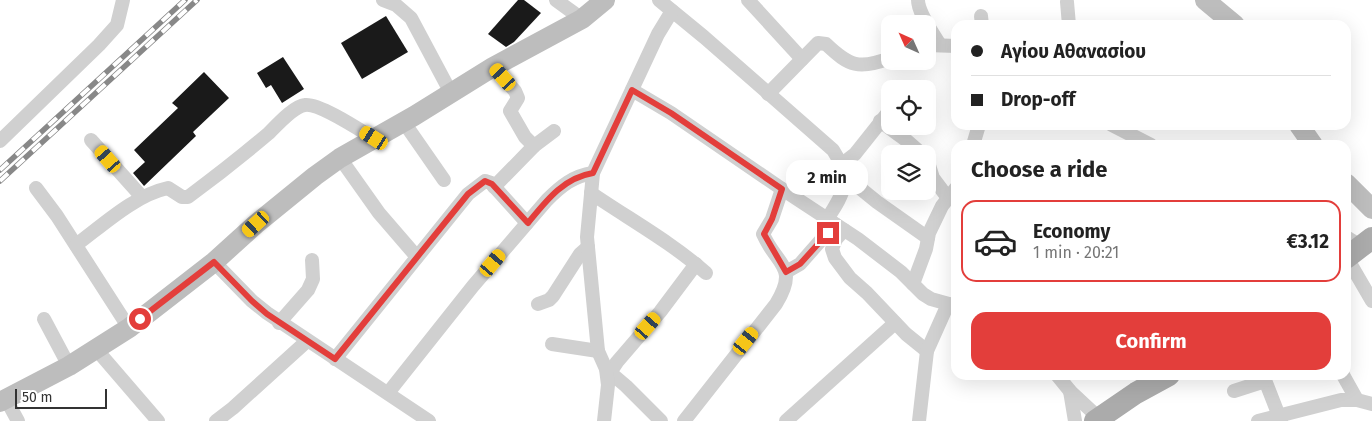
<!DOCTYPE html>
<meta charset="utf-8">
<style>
:root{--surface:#fff;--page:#f6f6f6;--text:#222;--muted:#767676;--line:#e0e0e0;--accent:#e33e3b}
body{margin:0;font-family:"Fira Sans",sans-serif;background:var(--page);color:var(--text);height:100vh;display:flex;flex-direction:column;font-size:19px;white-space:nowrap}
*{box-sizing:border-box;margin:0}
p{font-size:16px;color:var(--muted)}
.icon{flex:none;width:28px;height:28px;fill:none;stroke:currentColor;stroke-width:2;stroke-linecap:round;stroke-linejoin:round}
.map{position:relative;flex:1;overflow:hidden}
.panel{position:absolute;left:951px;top:140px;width:400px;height:240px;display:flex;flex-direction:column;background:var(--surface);border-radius:15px;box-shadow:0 5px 20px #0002}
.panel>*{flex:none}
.top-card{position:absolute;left:951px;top:20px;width:400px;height:110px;border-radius:15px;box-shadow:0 5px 20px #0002;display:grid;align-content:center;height:110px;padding:0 20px;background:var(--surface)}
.needle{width:32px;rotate:315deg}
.fabs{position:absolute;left:881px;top:15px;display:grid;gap:10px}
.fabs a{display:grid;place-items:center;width:55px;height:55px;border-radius:10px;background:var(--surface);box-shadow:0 5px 20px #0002;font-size:25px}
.scale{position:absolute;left:15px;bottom:12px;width:92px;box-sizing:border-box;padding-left:5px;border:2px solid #333;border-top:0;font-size:14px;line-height:18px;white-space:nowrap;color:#333;-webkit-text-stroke:4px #fff;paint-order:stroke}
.end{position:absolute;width:22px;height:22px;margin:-11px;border:6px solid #e33e3b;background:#fff;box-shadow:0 0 0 2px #fff}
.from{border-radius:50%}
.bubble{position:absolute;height:35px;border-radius:15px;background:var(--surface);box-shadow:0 5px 20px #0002;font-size:16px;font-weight:700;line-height:35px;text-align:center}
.car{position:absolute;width:15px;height:30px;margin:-15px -8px;border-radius:6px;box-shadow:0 0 4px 1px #0007;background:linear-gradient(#f5c518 24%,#345 0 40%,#f5c518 0 76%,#345 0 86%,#f5c518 0)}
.top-card b{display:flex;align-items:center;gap:18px;height:48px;font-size:19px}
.top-card b+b{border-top:1px solid var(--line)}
.top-card i{width:12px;height:12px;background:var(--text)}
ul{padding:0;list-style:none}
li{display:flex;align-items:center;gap:15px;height:82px;margin:0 10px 8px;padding:0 10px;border:2px solid transparent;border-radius:15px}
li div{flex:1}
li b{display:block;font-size:19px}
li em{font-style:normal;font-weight:700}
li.current{border-color:var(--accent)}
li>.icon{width:45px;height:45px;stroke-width:1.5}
h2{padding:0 20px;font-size:22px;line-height:60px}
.button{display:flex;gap:10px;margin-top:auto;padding:10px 20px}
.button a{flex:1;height:58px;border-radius:15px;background:var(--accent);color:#fff;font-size:20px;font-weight:700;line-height:58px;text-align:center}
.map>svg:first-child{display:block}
.building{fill:#1a1a1a}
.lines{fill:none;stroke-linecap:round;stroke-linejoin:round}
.street{stroke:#d0d0d0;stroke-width:14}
.secondary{stroke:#bdbdbd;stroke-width:20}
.primary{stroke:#ababab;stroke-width:22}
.rail-casing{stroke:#888;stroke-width:5.5}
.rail{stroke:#fff;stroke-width:4;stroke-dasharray:11;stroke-linecap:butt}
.route{stroke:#e33e3b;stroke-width:6}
</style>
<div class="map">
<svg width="1372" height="421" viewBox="0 0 1372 421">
<rect width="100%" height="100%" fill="#fff"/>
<!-- building -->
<g class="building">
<path d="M518 0H524L541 13 514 42 506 47 488 34Z"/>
<path d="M386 16 408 52 362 79 341 43Z"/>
<path d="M283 57 304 89 282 103 271 85 266 88 257 73Z"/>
<path d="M204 72 229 98 193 132 196 136 144 186 133 173 145 162 134 150 178 108 172 103Z"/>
</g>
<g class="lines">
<!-- street -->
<g class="street">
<path d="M383 0 396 5 411 18 451 93"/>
<path d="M556 0 582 19"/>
<path d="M659 0 704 37 833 150C852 179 845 192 827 219"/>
<path d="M748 0 802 59"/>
<path d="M918 0C918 13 933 33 940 45"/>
<path d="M1067 2 1069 25"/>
<path d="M981 16 982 25"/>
<path d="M928 45 956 46"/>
<path d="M493 67 515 91 518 98 510 111 525 137 534 146"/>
<path d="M632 90 671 113 782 189 858 239 901 272 923 294 931 299 956 306"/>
<path d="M768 94 818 43 826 44C849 66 859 70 890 58"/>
<path d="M403 121 444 180"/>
<path d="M880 121 906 140 922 154"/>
<path d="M1112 125 1151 145"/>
<path d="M91 140 142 197"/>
<path d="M0 141 99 45 117 25 123 0"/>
<path d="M973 145 979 125"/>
<path d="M340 158 379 213 417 257"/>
<path d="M928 162 933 178 948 198"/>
<path d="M842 164 855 154 890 110"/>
<path d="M845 176 877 202 928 238"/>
<path d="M494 187 534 146 554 131"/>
<path d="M36 188 57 216 129 328"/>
<path d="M591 193C629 219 671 242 706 273"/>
<path d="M844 230 836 239 832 249 835 258 850 278 867 293 906 334 927 351"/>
<path d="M1346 237 1362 247"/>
<path d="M76 245C103 225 135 195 168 188L182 197H188C215 177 243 155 269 133 277 125 294 106 305 105 319 103 360 130 373 138"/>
<path d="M1347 258 1372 301"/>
<path d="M214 262 252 301 267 313 429 421"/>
<path d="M786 272 800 264 835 224"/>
<path d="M913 284 926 249 929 233 942 206 956 188"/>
<path d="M538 304 549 300 553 296 580 254 588 247"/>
<path d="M44 319 69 366"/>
<path d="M279 323 308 290 313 279 312 260"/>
<path d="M552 344 598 351"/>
<path d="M96 349 158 421"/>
<path d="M335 359 468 194 485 181 491 183 527 223"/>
<path d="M606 369 626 386 661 421"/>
<path d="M611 371 617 362 660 312 696 264"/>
<path d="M1057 375 1070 391 1099 418"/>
<path d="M1263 375 1281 421"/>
<path d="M1343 375 1357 400"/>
<path d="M1070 391 1075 421"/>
<path d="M1234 391 1265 381"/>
<path d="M388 393 473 286 547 200C561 186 573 176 593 173"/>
<path d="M6 399 18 421"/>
<path d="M216 421 233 408 307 341"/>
<path d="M604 421 608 385 606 369 598 351 587 237 593 173 658 34 672 11"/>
<path d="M684 421 776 304C799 266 777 266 763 234L772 219 782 189"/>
<path d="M786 421 895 323"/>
<path d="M919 421 927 351 948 304"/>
<path d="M1258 421 1341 400H1357L1372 404"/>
</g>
<!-- secondary -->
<g class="secondary">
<path d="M1205 0 1235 25"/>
<path d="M1299 125 1313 145"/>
<path d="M1346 183 1372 209"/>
<path d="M0 402 69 366 129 328 214 262 256 224 315 176 340 158 414 116 493 67 582 19 605 0"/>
</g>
<!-- primary -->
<g class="primary">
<path d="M1346 258 1372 238"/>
<path d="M1095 421 1136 393 1169 375"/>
</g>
<defs>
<g id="rail">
<path d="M0 170 185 0"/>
<path d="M0 181 197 0"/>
</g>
</defs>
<!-- rail casing -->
<use href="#rail" class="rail-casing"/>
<!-- rail -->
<use href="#rail" class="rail"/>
</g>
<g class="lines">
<!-- route -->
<path class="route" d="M140 319 214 262 252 301 267 314 335 359 468 194 485 181 492 184 528 223C546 201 563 178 593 173L632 90 671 113 782 189 772 219 764 234 786 272 800 264 828 233"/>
</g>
</svg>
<div class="fabs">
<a><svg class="needle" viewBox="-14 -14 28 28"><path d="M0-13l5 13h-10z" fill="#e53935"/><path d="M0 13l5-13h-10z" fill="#767676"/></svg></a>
<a><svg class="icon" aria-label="locate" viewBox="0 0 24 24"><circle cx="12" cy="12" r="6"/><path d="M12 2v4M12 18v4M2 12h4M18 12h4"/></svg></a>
<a><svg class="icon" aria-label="layers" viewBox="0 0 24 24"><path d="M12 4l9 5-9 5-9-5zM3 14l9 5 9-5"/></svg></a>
</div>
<div class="scale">50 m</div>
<i class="end from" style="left:140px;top:319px"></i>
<i class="end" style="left:828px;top:233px"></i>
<div class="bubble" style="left:786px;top:160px;width:82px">2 min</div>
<i class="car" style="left:503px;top:77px;rotate:318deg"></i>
<i class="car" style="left:374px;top:138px;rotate:302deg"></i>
<i class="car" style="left:108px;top:159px;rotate:319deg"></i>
<i class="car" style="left:256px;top:224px;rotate:228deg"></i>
<i class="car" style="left:493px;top:263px;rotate:40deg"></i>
<i class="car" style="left:648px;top:326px;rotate:41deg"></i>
<i class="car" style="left:746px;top:341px;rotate:39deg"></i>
<div class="top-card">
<b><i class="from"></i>Αγίου Αθανασίου</b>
<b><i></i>Drop-off</b>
</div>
<section class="panel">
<h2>Choose a ride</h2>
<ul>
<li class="current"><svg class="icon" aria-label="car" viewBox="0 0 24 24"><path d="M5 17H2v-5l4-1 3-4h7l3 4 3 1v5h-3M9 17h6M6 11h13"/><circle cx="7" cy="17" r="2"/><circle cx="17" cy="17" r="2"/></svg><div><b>Economy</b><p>1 min · 20:21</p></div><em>€3.12</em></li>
</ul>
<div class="button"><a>Confirm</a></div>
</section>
</div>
